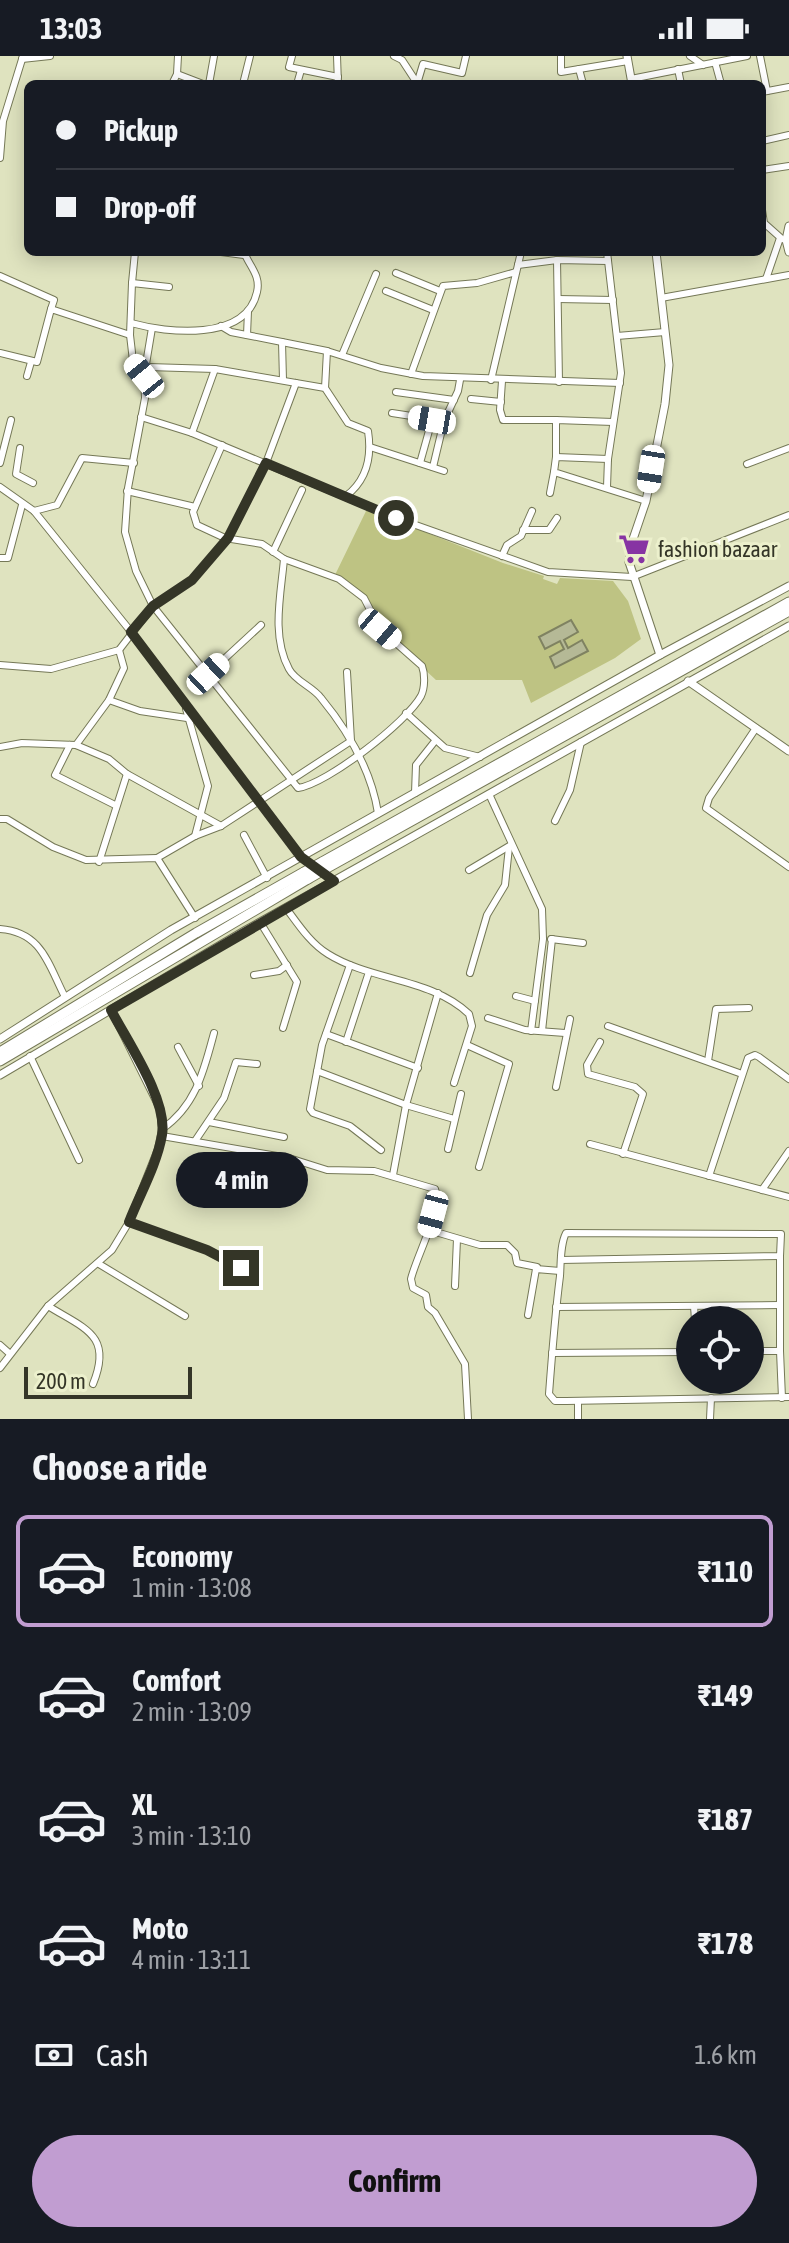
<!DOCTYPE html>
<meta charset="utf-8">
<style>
:root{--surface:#171b24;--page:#242831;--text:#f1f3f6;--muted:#9ea1a6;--line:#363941;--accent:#c19dd1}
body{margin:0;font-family:"Asap Condensed",sans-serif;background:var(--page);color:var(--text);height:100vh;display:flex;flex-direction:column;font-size:30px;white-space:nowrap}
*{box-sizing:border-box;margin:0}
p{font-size:26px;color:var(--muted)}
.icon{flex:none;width:44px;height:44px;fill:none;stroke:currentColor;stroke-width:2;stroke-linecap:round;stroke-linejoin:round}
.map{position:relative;height:1363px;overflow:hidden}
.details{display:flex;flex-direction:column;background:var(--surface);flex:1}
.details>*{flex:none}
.top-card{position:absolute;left:24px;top:24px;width:742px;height:176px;border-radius:12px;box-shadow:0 4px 20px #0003;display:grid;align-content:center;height:176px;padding:0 32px;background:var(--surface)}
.controls{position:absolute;left:676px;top:1250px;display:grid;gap:16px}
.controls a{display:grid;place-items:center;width:88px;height:88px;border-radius:50%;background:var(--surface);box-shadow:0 4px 20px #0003;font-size:40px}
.scale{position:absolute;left:24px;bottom:20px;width:168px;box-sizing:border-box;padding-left:8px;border:4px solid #343527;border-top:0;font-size:22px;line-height:28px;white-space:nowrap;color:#343527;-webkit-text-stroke:6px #ecf0cc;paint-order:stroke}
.end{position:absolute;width:36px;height:36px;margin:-18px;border:10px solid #343527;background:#fff;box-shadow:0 0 0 4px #fff}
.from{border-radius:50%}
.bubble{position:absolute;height:56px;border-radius:28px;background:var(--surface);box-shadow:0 4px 20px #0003;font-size:26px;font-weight:700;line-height:56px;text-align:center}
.car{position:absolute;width:24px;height:48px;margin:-24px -12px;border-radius:10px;box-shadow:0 0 6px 2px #0007;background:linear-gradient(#fff 24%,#345 0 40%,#fff 0 76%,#345 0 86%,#fff 0)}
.top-card b{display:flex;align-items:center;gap:28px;height:76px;font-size:30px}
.top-card b+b{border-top:2px solid var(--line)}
.top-card i{width:20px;height:20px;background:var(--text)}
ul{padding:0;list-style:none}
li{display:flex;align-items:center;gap:24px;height:112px;margin:0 16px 12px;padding:0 16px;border:4px solid transparent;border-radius:12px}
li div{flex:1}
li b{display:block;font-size:30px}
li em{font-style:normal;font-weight:700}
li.on{border-color:var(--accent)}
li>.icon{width:72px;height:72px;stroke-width:1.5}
h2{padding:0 32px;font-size:36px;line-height:96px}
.pay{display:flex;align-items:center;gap:20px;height:88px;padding:0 32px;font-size:30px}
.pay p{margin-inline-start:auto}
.action{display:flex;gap:16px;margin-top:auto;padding:16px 32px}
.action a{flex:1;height:92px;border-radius:48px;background:var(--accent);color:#111;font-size:32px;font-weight:700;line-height:92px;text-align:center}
.status{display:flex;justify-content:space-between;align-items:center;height:56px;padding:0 40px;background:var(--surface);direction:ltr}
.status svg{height:22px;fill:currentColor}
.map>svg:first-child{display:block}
.green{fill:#bec383}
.building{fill:#b5b996;stroke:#7f8261;stroke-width:2}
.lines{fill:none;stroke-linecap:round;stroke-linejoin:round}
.minor-casing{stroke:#757857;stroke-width:8}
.tertiary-casing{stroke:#757857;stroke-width:9}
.trunk-casing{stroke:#757857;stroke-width:11}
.minor{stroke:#fff;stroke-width:6}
.tertiary{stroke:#fff;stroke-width:7}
.trunk{stroke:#fff;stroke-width:9}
.trunk-bridge-casing{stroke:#757857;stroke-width:11;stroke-linecap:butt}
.trunk-bridge{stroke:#fff;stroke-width:9}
.route{stroke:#343527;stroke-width:10}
.labels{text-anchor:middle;stroke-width:6;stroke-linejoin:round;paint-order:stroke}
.poi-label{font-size:22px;fill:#343527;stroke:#ecf0cc;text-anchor:start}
</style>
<div class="status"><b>13:03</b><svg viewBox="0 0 49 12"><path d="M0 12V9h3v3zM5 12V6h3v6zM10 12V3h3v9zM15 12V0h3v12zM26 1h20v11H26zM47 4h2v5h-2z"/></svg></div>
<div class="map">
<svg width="789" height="1363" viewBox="0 0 789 1363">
<rect width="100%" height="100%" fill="#dfe3bf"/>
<!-- green -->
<path class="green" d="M367 453 503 507 544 520 543 523 557 528 560 522 613 525 628 545 641 583 615 602 531 647 522 624H436L380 572 364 540 335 519Z"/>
<!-- building -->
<path class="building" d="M571 564 578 576 564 584 568 592 582 584 588 595 555 612 550 601 564 593 560 585 545 593 539 581Z"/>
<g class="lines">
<defs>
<g id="minor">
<path d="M292 0 289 11 338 21"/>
<path d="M337 0 338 28"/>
<path d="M394 0 402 4 417 27"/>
<path d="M561 0V16L628 5"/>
<path d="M690 0 703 9"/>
<path d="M760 0 767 35"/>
<path d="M22 3 50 0"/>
<path d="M715 6 721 28"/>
<path d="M579 13 583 28"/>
<path d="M678 13 681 28"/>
<path d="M177 18 203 28"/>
<path d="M631 23 747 0"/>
<path d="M172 28 177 18 178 0"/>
<path d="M209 28 214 0"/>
<path d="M243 28 250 0"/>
<path d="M297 28 301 14"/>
<path d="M417 28 423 8 462 17 466 0"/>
<path d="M762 36 789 31"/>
<path d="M762 85 789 79"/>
<path d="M0 102 3 65 23 0"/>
<path d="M762 114 789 110"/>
<path d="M762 154 764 167 782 183"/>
<path d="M221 196 244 199"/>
<path d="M557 204 559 326"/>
<path d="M518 209 557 204 608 205"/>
<path d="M396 217 440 235"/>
<path d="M0 220 54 244 51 253"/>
<path d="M766 223 780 182"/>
<path d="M132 227 135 196"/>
<path d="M386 235 433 254"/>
<path d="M661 242 789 219"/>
<path d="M558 243 613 244"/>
<path d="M131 267C167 277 246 286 257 236 261 219 249 210 244 196"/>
<path d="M221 270 231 276 282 286"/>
<path d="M152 272 144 320 145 342 128 432 125 476 136 515 153 550 298 732C327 728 407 666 421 640 425 632 425 618 422 610L380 573 364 542 339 523 284 503"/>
<path d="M130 279 133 305 144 319"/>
<path d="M247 279 248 255"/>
<path d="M617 280 665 276"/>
<path d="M0 297 37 306 51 253 130 279 132 227 169 231"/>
<path d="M342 299 376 218"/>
<path d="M148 311 215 313 325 332 348 367 368 375C372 401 367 424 346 440"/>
<path d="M411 318 443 230 477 227 516 216"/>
<path d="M27 320 31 306"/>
<path d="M283 324 282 286 327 295"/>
<path d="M491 324 521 196"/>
<path d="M502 325 500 354 503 364H556"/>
<path d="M325 332 327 295 381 312 423 320 620 327"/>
<path d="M396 336 454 344"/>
<path d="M471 343 501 346"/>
<path d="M392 357 444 365"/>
<path d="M141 361 192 377 396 462 548 516 632 521 789 459"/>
<path d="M192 377 215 313"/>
<path d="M222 389 193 456 197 469 225 482 262 488 284 503C281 538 271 580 289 613 295 625 313 631 321 642 349 676 371 713 378 757"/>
<path d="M370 391 444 415"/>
<path d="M20 392 16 418 33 427"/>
<path d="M556 401V364L613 366"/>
<path d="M608 403 556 401 554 416 646 445"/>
<path d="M0 407 11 364"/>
<path d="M420 407 432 364"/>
<path d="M747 408 789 392"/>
<path d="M433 411 444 365 458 335 460 324"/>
<path d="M0 431 34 455 128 572 301 801 334 825"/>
<path d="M607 431 608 403 621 317 607 196"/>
<path d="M127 435 195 451"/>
<path d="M550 437 554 416"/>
<path d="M34 455 57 449 82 402 134 407"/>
<path d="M523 474H549L557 462"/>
<path d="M273 496 302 434"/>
<path d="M502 500 507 489 521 480 532 455"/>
<path d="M0 502H8L22 449"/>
<path d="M0 609 51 613 119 594 153 550 192 524 228 482 266 407 296 327"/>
<path d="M208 618 261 569"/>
<path d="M109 644 140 655 187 662"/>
<path d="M186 653 208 730 195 780"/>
<path d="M406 657 445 692 480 701"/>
<path d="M756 672 709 742 706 752 789 811"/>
<path d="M70 689 55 719 115 749"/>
<path d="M76 689 109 644 124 612 119 594"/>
<path d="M0 691 22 687 76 689 109 703 127 718 221 770"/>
<path d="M415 737 416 709 435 685"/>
<path d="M489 738 542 853 543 883 531 975"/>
<path d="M0 763H7L53 791 86 804 157 802 195 862"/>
<path d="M555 765 570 734 581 686"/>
<path d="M244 779 267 822"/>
<path d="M157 802 195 780 221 770 351 685 347 616"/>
<path d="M99 806 127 718"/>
<path d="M469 814 511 789"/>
<path d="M286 852C298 868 310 887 328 898 371 925 431 922 469 958L472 970 454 1027"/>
<path d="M260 866 297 926 283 972"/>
<path d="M0 873C42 876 48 908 65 941"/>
<path d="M551 883 583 887"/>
<path d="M350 909 322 989 310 1053 313 1057 350 1070 381 1094"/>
<path d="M470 917 487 859 505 829 509 791"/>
<path d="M254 919 279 915 287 909"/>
<path d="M516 940 535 945"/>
<path d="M488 962 525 974 565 977"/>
<path d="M608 970 742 1018"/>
<path d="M542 975 552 883"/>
<path d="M326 978 418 1012"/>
<path d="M346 986 369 916"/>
<path d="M600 986 587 1009 588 1018 635 1031 643 1038 623 1098"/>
<path d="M467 989 509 1008 479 1111"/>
<path d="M178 991 199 1030"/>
<path d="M30 1000 79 1104"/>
<path d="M708 1005 716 953 749 952"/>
<path d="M317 1015 406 1049 454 1063"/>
<path d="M556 1031 570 963"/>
<path d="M209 1066 284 1081"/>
<path d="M162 1073C196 1050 204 1014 214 977"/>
<path d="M162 1080 289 1102 327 1114 374 1115 435 1133C443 1152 416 1201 411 1223L413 1232 426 1239 428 1251 435 1257 465 1308 468 1363"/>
<path d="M195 1085 224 1042 236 1006 257 1008"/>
<path d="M590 1088 789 1141"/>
<path d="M448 1093 461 1038"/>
<path d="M393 1119 406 1049 438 937"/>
<path d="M709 1120 748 1002 755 999 759 1001 789 1023"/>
<path d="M762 1134 789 1095"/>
<path d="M129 1166 207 1194 241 1212"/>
<path d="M429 1174 480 1189H507L515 1197 517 1207 537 1211"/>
<path d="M561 1204 780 1200 781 1178 566 1177C560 1189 561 1206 560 1220 555 1259 552 1298 549 1338L555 1345H566L789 1341"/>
<path d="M99 1208 185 1260"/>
<path d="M455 1230 457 1183"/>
<path d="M48 1250C85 1273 113 1279 93 1328"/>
<path d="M694 1250 695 1264"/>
<path d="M556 1251 779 1249"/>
<path d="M528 1259 536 1213 560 1215"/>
<path d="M0 1289 9 1297"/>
<path d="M750 1295H780V1200"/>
<path d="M780 1295 782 1342"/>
<path d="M552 1297 690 1296"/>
<path d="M0 1312 48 1250 112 1194 129 1166 158 1093 162 1073 160 1053 111 954"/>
<path d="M578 1345V1363"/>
<path d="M710 1363 711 1342"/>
</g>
<g id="tertiary">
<path d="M627 0 632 28"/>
<path d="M789 170 786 184 789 196"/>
<path d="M656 196 669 309 665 348 646 445 631 489 629 506 660 599"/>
<path d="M688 625 789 695"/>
<path d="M0 983 171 874 660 599 789 530"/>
<path d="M0 1019 246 874 789 570"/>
</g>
<g id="trunk">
<path d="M322 806 789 546"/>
<path d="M327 812 789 555"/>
<path d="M0 996 196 877 304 816"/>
<path d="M0 1005 308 823"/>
</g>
</defs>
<!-- minor casing -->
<use href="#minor" class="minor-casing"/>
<!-- tertiary casing -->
<use href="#tertiary" class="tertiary-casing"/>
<!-- trunk casing -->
<use href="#trunk" class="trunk-casing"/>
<!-- minor -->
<use href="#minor" class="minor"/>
<!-- tertiary -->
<use href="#tertiary" class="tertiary"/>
<!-- trunk -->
<use href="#trunk" class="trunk"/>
<defs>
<g id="trunk-bridge">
<path d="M304 816 322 806"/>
<path d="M308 823 327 812"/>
</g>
</defs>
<!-- trunk-bridge casing -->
<use href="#trunk-bridge" class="trunk-bridge-casing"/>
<!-- trunk-bridge -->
<use href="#trunk-bridge" class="trunk-bridge"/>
</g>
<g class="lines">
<!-- route -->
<path class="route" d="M241 1212 207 1194 129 1166C140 1138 157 1108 162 1079 168 1044 127 985 111 954L334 825 301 801 131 576 153 550 192 524 228 482 266 407 396 462"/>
</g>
<!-- icons -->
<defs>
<symbol id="supermarket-bare" viewBox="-9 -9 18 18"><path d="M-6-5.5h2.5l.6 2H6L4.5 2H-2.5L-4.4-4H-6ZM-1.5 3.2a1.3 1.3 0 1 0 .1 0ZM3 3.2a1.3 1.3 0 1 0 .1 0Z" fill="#8734a3" stroke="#ecf0cc" stroke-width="2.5" paint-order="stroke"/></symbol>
</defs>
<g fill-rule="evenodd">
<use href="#supermarket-bare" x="612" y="471" width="44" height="44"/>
</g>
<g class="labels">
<!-- poi labels -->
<g class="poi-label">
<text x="658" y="501">fashion bazaar</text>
</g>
</g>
</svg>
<div class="controls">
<a><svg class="icon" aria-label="locate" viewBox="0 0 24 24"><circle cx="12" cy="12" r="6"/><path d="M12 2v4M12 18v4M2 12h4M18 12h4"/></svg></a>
</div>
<div class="scale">200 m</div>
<i class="end from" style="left:396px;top:462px"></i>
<i class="end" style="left:241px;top:1212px"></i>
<div class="bubble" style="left:176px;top:1096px;width:132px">4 min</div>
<i class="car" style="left:144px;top:320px;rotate:321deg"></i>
<i class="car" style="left:432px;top:364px;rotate:280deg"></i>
<i class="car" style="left:651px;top:413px;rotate:189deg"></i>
<i class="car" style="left:380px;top:573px;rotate:130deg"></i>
<i class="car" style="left:208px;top:618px;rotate:47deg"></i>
<i class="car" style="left:433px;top:1158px;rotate:195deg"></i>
<div class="top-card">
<b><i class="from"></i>Pickup</b>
<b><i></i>Drop-off</b>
</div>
</div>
<section class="details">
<h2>Choose a ride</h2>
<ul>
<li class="on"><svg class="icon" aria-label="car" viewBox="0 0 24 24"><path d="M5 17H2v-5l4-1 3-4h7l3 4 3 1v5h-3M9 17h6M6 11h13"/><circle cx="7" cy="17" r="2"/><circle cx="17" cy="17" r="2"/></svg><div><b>Economy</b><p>1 min · 13:08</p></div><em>₹110</em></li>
<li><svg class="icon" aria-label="car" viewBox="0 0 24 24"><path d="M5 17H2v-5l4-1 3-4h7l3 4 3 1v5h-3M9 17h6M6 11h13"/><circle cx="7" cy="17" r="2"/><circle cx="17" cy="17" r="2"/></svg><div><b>Comfort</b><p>2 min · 13:09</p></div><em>₹149</em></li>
<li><svg class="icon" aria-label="car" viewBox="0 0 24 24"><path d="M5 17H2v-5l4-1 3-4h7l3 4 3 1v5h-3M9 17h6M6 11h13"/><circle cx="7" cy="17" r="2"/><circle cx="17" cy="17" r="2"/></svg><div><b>XL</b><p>3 min · 13:10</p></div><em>₹187</em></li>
<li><svg class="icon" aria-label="car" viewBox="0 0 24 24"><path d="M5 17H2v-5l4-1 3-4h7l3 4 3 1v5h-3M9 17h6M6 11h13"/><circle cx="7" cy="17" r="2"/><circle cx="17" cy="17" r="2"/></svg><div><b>Moto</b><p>4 min · 13:11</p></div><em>₹178</em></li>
</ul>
<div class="pay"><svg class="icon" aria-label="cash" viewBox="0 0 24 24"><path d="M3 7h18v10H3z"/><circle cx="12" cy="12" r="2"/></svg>Cash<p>1.6 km</p></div>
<div class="action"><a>Confirm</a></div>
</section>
